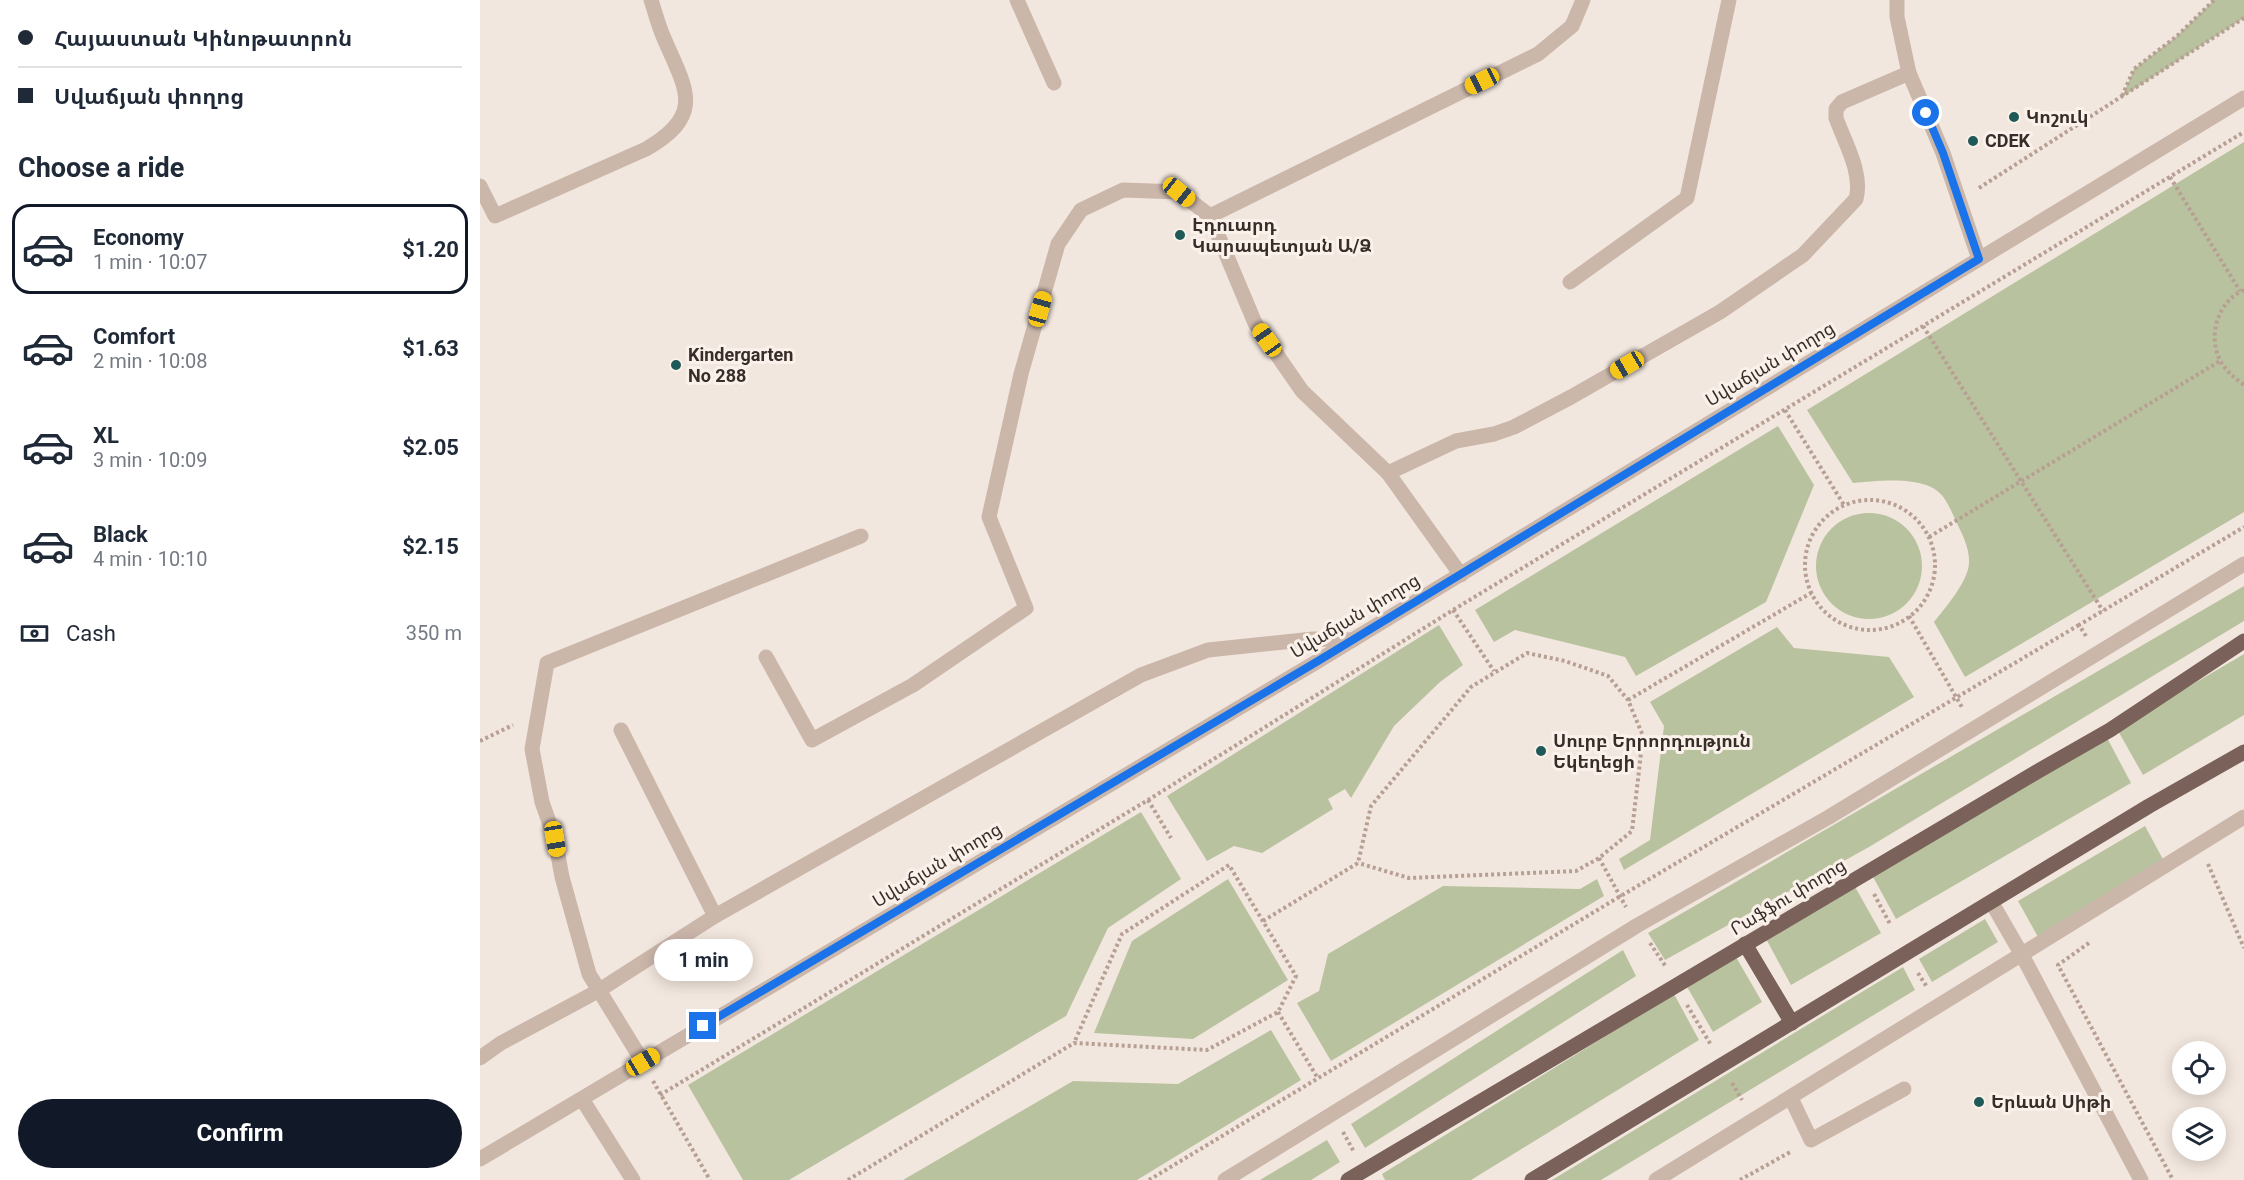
<!DOCTYPE html>
<meta charset="utf-8">
<style>
:root{--surface:#fff;--page:#f2f2f3;--text:#1f2937;--muted:#747a83;--line:#e0e1e3;--accent:#111827}
body{margin:0;font-family:Roboto,"Noto Sans Armenian",sans-serif;background:var(--page);color:var(--text);height:100vh;display:flex;flex-direction:column;font-size:22px;white-space:nowrap}
*{box-sizing:border-box;margin:0}
p{font-size:20px;color:var(--muted)}
.icon{flex:none;width:33px;height:33px;fill:none;stroke:currentColor;stroke-width:2;stroke-linecap:round;stroke-linejoin:round}
.map{position:relative;flex:1;overflow:hidden}
.side{display:flex;flex-direction:column;background:var(--surface);width:480px}
.side>*{flex:none}
.hud{display:grid;align-content:center;height:132px;padding:0 18px;background:var(--surface)}
.controls{position:absolute;left:1692px;top:1041px;display:grid;gap:12px}
.controls a{display:grid;place-items:center;width:54px;height:54px;border-radius:50%;background:var(--surface);box-shadow:0 3px 15px #0003;font-size:30px}
.end{position:absolute;width:27px;height:27px;margin:-14px;border:8px solid #1a73e8;background:#fff;box-shadow:0 0 0 3px #fff}
.from{border-radius:50%}
.bubble{position:absolute;height:42px;border-radius:21px;background:var(--surface);box-shadow:0 3px 15px #0003;font-size:20px;font-weight:700;line-height:42px;text-align:center}
.car{position:absolute;width:18px;height:36px;margin:-18px -9px;border-radius:8px;box-shadow:0 0 4px 2px #0007;background:linear-gradient(#f5c518 24%,#345 0 40%,#f5c518 0 76%,#345 0 86%,#f5c518 0)}
.hud b{display:flex;align-items:center;gap:21px;height:57px;font-size:22px}
.hud b+b{border-top:2px solid var(--line)}
.hud i{width:15px;height:15px;background:var(--text)}
ul{padding:0;list-style:none}
li{display:flex;align-items:center;gap:18px;height:90px;margin:0 12px 9px;padding:0 6px;border:3px solid transparent;border-radius:18px}
li div{flex:1}
li b{display:block;font-size:22px}
li em{font-style:normal;font-weight:700}
li.on{border-color:var(--accent)}
li>.icon{width:54px;height:54px;stroke-width:1.5}
h2{padding:0 18px;font-size:27px;line-height:72px}
.pay{display:flex;align-items:center;gap:15px;height:66px;padding:0 18px;font-size:22px}
.pay p{margin-inline-start:auto}
.button{display:flex;gap:12px;margin-top:auto;padding:12px 18px}
.button a{flex:1;height:69px;border-radius:36px;background:var(--accent);color:#fff;font-size:24px;font-weight:700;line-height:69px;text-align:center}
main{display:flex;flex:1;min-height:0}
.map>svg:first-child{display:block}
.green{fill:#b9c29e}
.lines{fill:none;stroke-linecap:round;stroke-linejoin:round}
.path{stroke:#b79f94;stroke-width:4;stroke-dasharray:3 3;stroke-linecap:butt}
.minor{stroke:#cbb6aa;stroke-width:15}
.major{stroke:#7a625b;stroke-width:15}
.route{stroke:#1a73e8;stroke-width:8}
.poi-dot{fill:#1f5a58;stroke:#faf1eb;stroke-width:2}
.labels{text-anchor:middle;stroke-width:6;stroke-linejoin:round;paint-order:stroke}
.poi-label{font-size:18px;font-weight:bold;fill:#382d29;stroke:#faf1eb;text-anchor:start}
.street-label{font-size:18px;fill:#382d29;stroke:#faf1eb}
</style>
<main>
<section class="side">
<div class="hud">
<b><i class="from"></i>Հայաստան Կինոթատրոն</b>
<b><i></i>Սվաճյան փողոց</b>
</div>
<h2>Choose a ride</h2>
<ul>
<li class="on"><svg class="icon" aria-label="car" viewBox="0 0 24 24"><path d="M5 17H2v-5l4-1 3-4h7l3 4 3 1v5h-3M9 17h6M6 11h13"/><circle cx="7" cy="17" r="2"/><circle cx="17" cy="17" r="2"/></svg><div><b>Economy</b><p>1 min · 10:07</p></div><em>$1.20</em></li>
<li><svg class="icon" aria-label="car" viewBox="0 0 24 24"><path d="M5 17H2v-5l4-1 3-4h7l3 4 3 1v5h-3M9 17h6M6 11h13"/><circle cx="7" cy="17" r="2"/><circle cx="17" cy="17" r="2"/></svg><div><b>Comfort</b><p>2 min · 10:08</p></div><em>$1.63</em></li>
<li><svg class="icon" aria-label="car" viewBox="0 0 24 24"><path d="M5 17H2v-5l4-1 3-4h7l3 4 3 1v5h-3M9 17h6M6 11h13"/><circle cx="7" cy="17" r="2"/><circle cx="17" cy="17" r="2"/></svg><div><b>XL</b><p>3 min · 10:09</p></div><em>$2.05</em></li>
<li><svg class="icon" aria-label="car" viewBox="0 0 24 24"><path d="M5 17H2v-5l4-1 3-4h7l3 4 3 1v5h-3M9 17h6M6 11h13"/><circle cx="7" cy="17" r="2"/><circle cx="17" cy="17" r="2"/></svg><div><b>Black</b><p>4 min · 10:10</p></div><em>$2.15</em></li>
</ul>
<div class="pay"><svg class="icon" aria-label="cash" viewBox="0 0 24 24"><path d="M3 7h18v10H3z"/><circle cx="12" cy="12" r="2"/></svg>Cash<p>350 m</p></div>
<div class="button"><a>Confirm</a></div>
</section>
<div class="map">
<svg width="1764" height="1180" viewBox="0 0 1764 1180">
<rect width="100%" height="100%" fill="#f2e7de"/>
<!-- green -->
<g class="green">
<path d="M1734 0H1764V18L1642 97 1654 69 1697 36Z"/>
<path d="M1764 142V512L1485 677 1454 622C1465 608 1488 582 1489 563 1490 548 1481 532 1475 519 1469 506 1464 493 1451 487 1430 477 1395 481 1373 483L1327 410Z"/>
<path d="M1298 426 1334 485 1286 602 1156 676 1145 657 1035 630 1014 642 995 610Z"/>
<circle cx="1389" cy="566" r="53"/>
<path d="M1764 586V621L1389 847 1185 960 1168 933Z"/>
<path d="M959 625 983 665 960 682 914 726 871 798 865 789 848 799 853 809 782 853 754 846 727 861 687 796Z"/>
<path d="M1297 627 1314 648 1409 657 1434 697 1144 870 1139 859 1170 840 1184 726 1170 702Z"/>
<path d="M1764 654V715L1663 775 1637 729Z"/>
<path d="M1626 736 1651 783 1416 919 1392 875Z"/>
<path d="M661 812 701 879 628 928 586 1016 309 1180H263L208 1085Z"/>
<path d="M1665 826 1685 863 1558 937 1538 901Z"/>
<path d="M748 879 808 980 713 1039 614 1033 652 941Z"/>
<path d="M1117 879 1124 896 851 1061 817 1003 839 991 848 954 963 886 1100 889Z"/>
<path d="M1374 885 1401 933 1311 985 1285 937Z"/>
<path d="M1505 919 1518 942 1452 982 1439 959Z"/>
<path d="M1143 950 1156 976 885 1148 871 1124Z"/>
<path d="M1256 957 1282 1002 1233 1032 1206 985Z"/>
<path d="M1423 967 1435 990 1121 1180H1072Z"/>
<path d="M1194 994 1219 1040 991 1180H905L902 1174Z"/>
<path d="M791 1030 821 1080 657 1180H423L593 1081 698 1084Z"/>
<path d="M847 1140 860 1162 831 1180H780Z"/>
</g>
<g class="lines">
<!-- path -->
<g class="path">
<path d="M1642 96 1654 69 1697 36 1734 0"/>
<path d="M1690 177 1760 291"/>
<path d="M1499 188 1764 18"/>
<path d="M1764 290C1737 301 1727 338 1741 362 1747 372 1755 378 1764 385"/>
<path d="M1443 326 1623 611"/>
<path d="M1305 410 1364 505"/>
<circle cx="1390" cy="565" r="65"/>
<path d="M1449 537 1740 361"/>
<path d="M973 610 1014 671"/>
<path d="M1429 616 1483 709"/>
<path d="M1606 636 1599 625 1764 527"/>
<path d="M1148 700 1331 593"/>
<path d="M0 741 33 725"/>
<path d="M668 800 691 838"/>
<path d="M1119 858 1146 907"/>
<path d="M1728 864 1764 948"/>
<path d="M1394 894 1410 924"/>
<path d="M783 921 878 863 891 806 991 687 1047 653 1085 661 1128 676 1148 700 1163 736 1152 831 1119 858 1096 871 929 878 878 863"/>
<path d="M1170 943 1186 967"/>
<path d="M1609 943 1578 965 1693 1180"/>
<path d="M1438 973 1447 987"/>
<path d="M1207 1005 1231 1045"/>
<path d="M798 1012 837 1077"/>
<path d="M173 1081 230 1180"/>
<path d="M1252 1083 1262 1100"/>
<path d="M180 1095 668 800 973 610 1764 132"/>
<path d="M863 1132 874 1152"/>
<path d="M368 1180 594 1043 727 1050 798 1012 816 976 749 865 642 934 594 1043"/>
<path d="M669 1180 1139 897 1599 625"/>
<path d="M1260 1180 1312 1151"/>
</g>
<!-- minor -->
<g class="minor">
<path d="M537 0 574 83"/>
<path d="M1417 0V17L1429 73 1463 153 1499 259"/>
<path d="M0 186 15 216 166 149C227 114 205 88 183 36 178 24 175 12 171 0"/>
<path d="M1090 282 1207 198 1249 0"/>
<path d="M908 473 976 441 1014 434 1034 427 1091 397 1240 312 1323 255 1376 199C1383 173 1365 143 1356 118V109L1362 102 1429 73"/>
<path d="M981 575 908 473 822 391 775 323 730 216 1058 54 1092 26 1103 0"/>
<path d="M286 657 332 740 433 685 546 608 509 517 541 374 578 244 601 210 643 190 699 192 730 216"/>
<path d="M141 730 235 916"/>
<path d="M1512 903 1542 955 1661 1180"/>
<path d="M0 1058 21 1043 118 991 235 916 661 675 728 650 833 639 873 640"/>
<path d="M163 1062 109 974 82 877 75 839 62 802 52 749 67 663 381 536"/>
<path d="M1311 1098 1331 1140 1424 1089"/>
<path d="M102 1099 153 1180"/>
<path d="M0 1159 838 661 1764 98"/>
<path d="M745 1180 1158 925 1349 817 1764 564"/>
<path d="M1176 1180 1764 817"/>
</g>
<!-- major -->
<g class="major">
<path d="M1265 944 1312 1023"/>
<path d="M868 1180 1560 770 1630 730 1764 641"/>
<path d="M1052 1180 1669 806 1764 752"/>
</g>
</g>
<g class="lines">
<!-- route -->
<path class="route" d="M223 1026 838 661 1499 259 1463 153 1446 113"/>
</g>
<!-- markers -->
<g class="poi-dot">
<circle cx="1534" cy="117" r="6"/>
<circle cx="1493" cy="141" r="6"/>
<circle cx="700" cy="235" r="6"/>
<circle cx="196" cy="365" r="6"/>
<circle cx="1061" cy="751" r="6"/>
<circle cx="1499" cy="1102" r="6"/>
</g>
<g class="labels">
<!-- poi labels -->
<g class="poi-label">
<text x="1546" y="123">Կոշուկ</text>
<text x="1505" y="147">CDEK</text>
<text x="712" y="231">Էդուարդ<tspan x="712" dy="21">Կարապետյան Ա/Ձ</tspan></text>
<text x="208" y="361">Kindergarten<tspan x="208" dy="21">No 288</tspan></text>
<text x="1073" y="747">Սուրբ Երրորդություն<tspan x="1073" dy="21">Եկեղեցի</tspan></text>
<text x="1511" y="1108">Երևան Սիթի</text>
</g>
<!-- street labels -->
<g class="street-label">
<text transform="translate(1290 364) rotate(-31)" y="6">Սվաճյան փողոց</text>
<text transform="translate(875 616) rotate(-31)" y="6">Սվաճյան փողոց</text>
<text transform="translate(457 865) rotate(-31)" y="6">Սվաճյան փողոց</text>
<text transform="translate(1308 897) rotate(-31)" y="6">Րաֆֆու փողոց</text>
</g>
</g>
</svg>
<div class="controls">
<a><svg class="icon" aria-label="locate" viewBox="0 0 24 24"><circle cx="12" cy="12" r="6"/><path d="M12 2v4M12 18v4M2 12h4M18 12h4"/></svg></a>
<a><svg class="icon" aria-label="layers" viewBox="0 0 24 24"><path d="M12 4l9 5-9 5-9-5zM3 14l9 5 9-5"/></svg></a>
</div>
<i class="end from" style="left:1446px;top:113px"></i>
<i class="end" style="left:223px;top:1026px"></i>
<div class="bubble" style="left:174px;top:939px;width:99px">1 min</div>
<i class="car" style="left:1002px;top:81px;rotate:244deg"></i>
<i class="car" style="left:699px;top:192px;rotate:129deg"></i>
<i class="car" style="left:560px;top:309px;rotate:16deg"></i>
<i class="car" style="left:787px;top:340px;rotate:325deg"></i>
<i class="car" style="left:1147px;top:365px;rotate:240deg"></i>
<i class="car" style="left:75px;top:839px;rotate:170deg"></i>
<i class="car" style="left:163px;top:1062px;rotate:59deg"></i>
</div>
</main>
